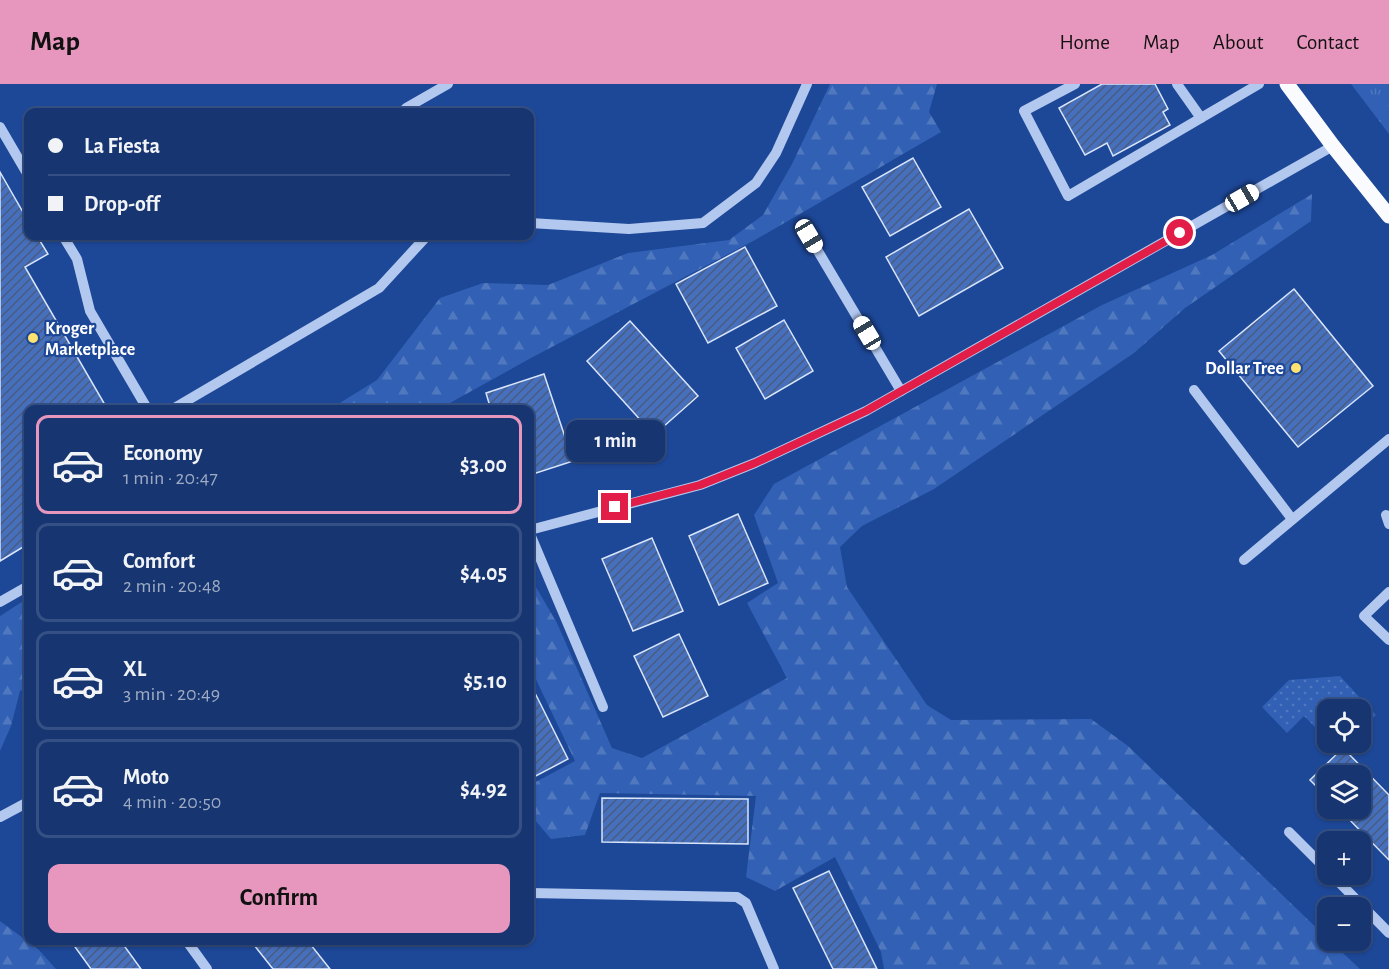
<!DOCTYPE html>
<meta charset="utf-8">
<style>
:root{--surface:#163571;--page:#1f3d76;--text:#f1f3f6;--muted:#9eabc3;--line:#355084;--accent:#e797bd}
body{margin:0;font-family:"Alegreya Sans",sans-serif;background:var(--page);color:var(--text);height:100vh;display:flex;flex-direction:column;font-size:22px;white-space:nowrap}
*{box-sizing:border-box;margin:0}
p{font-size:20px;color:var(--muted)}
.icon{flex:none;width:33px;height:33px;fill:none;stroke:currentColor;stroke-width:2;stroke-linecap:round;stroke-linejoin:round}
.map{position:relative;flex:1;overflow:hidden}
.drawer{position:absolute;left:24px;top:321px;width:510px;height:540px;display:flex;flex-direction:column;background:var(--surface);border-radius:12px;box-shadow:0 2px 4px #0004,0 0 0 2px var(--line)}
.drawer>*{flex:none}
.guide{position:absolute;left:24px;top:24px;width:510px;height:132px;border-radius:12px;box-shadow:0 2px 4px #0004,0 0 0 2px var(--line);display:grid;align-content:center;height:132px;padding:0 24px;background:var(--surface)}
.controls{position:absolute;left:1317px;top:615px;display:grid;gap:12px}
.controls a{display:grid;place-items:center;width:54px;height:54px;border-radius:12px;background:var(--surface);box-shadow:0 2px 4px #0004,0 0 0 2px var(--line);font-size:30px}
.end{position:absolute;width:27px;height:27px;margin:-14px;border:8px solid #e11d48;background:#fff;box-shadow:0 0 0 3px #fff}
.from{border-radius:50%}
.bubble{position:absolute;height:42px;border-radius:12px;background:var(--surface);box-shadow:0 2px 4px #0004,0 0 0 2px var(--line);font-size:20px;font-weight:600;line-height:42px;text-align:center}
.car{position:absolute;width:18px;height:36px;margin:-18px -9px;border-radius:8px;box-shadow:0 0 4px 2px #0007;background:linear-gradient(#fff 24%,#345 0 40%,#fff 0 76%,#345 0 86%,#fff 0)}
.guide b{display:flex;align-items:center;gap:21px;height:57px;font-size:22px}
.guide b+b{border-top:2px solid var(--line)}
.guide i{width:15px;height:15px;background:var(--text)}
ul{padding:10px 0 0;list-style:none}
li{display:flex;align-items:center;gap:18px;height:99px;margin:0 12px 9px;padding:0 12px;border:3px solid var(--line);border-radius:12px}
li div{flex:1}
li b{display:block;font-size:22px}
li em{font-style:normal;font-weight:600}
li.selected{border-color:var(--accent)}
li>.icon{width:54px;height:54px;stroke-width:1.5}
.primary-button{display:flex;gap:12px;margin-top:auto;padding:12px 24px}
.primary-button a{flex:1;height:69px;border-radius:12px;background:var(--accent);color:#111;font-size:24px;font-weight:600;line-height:69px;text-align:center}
header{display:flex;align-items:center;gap:36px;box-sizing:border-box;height:84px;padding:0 30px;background:var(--accent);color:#111}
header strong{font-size:28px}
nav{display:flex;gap:33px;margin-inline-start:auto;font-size:21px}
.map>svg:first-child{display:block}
.grass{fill:url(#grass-tufts)}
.forest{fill:url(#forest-firs)}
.park{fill:url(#park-dots)}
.building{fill:url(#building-hatch);stroke:#d8e5fb;stroke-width:1.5}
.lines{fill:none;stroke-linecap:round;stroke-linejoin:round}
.minor{stroke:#b2c8ef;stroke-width:10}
.major{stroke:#fafbff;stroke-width:15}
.route{stroke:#e11d48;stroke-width:8}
.poi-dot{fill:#fee371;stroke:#1d4797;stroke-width:2}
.labels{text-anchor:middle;stroke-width:4.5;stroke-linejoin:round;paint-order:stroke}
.poi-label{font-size:18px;font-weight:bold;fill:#fff;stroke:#1d4797;text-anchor:start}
</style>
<header>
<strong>Map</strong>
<nav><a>Home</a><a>Map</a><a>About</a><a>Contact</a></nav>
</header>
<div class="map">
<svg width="1389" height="885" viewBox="0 0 1389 885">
<defs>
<pattern id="grass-tufts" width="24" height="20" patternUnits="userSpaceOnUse" patternTransform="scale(1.5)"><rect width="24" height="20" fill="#3160b4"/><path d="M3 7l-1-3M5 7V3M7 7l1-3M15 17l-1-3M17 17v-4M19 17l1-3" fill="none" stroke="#5078bf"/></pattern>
<pattern id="forest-firs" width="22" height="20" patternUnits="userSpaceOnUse" patternTransform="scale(1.5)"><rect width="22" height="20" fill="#3160b4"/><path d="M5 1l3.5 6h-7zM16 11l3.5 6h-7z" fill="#5078bf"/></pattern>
<pattern id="park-dots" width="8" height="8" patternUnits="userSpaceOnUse" patternTransform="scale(1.5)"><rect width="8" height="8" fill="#3160b4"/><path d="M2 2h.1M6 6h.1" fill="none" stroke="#5078bf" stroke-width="1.8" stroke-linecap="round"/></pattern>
<pattern id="building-hatch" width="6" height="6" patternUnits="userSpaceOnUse" patternTransform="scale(1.5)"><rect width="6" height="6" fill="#4670bd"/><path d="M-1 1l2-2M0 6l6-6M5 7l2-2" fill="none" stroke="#495c7f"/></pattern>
</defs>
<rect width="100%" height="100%" fill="#1d4797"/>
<!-- grass -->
<path class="grass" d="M1351 0H1389V50Z"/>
<!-- forest -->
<g class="forest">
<path d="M830 0H937L929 28 941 48 755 156 531 274 439 325H330L377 296 440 214 483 199 548 201 628 169 729 156 763 131 792 80Z"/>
<path d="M1312 110 1311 137 1185 224 1134 269 934 405 862 442 840 463 847 503 927 621 951 636 1091 635 1128 662 1327 854 1328 856 1330 857 1360 885H884L881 868 835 773 775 807 746 793 756 712 600 709 585 751 551 755 530 730V701L575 677 530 583V493L557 539 612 664 642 674 787 594 747 519 778 499 754 431 774 400 1102 221 1212 171Z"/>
<path d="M28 514V602L20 607 11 642 0 667V532Z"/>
<path d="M0 837 38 865 56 885H0Z"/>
</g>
<!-- park -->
<path class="park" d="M1340 592 1376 631 1361 645 1360 626H1328L1327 653H1325L1304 632 1287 649 1262 623 1289 596Z"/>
<!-- building -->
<g class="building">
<path d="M1102 0H1155L1168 25 1163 28 1170 41 1113 72 1107 59 1085 71 1059 24Z"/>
<path d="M913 74 941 123 890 152 862 103Z"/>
<path d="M0 88 28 137V152H37L48 170 25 183 108 326H28V460L0 477Z"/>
<path d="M969 125 1003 184 919 232 886 173Z"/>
<path d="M745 163 777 222 708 259 676 200Z"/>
<path d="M1294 205 1373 302 1298 363 1219 267Z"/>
<path d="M784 236 813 287 765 315 736 264Z"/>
<path d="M630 237 698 312 654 351 587 277Z"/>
<path d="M544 290 573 377 530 391V326H491L486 309Z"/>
<path d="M738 430 768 499 719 521 689 452Z"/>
<path d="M652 454 683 527 633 547 602 475Z"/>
<path d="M679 550 708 612 663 633 634 572Z"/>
<path d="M530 599 568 675 530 695Z"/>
<path d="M1343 664 1389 711V776L1338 724H1360V692H1328V714L1310 696Z"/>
<path d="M602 714 748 715V760L602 758Z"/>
<path d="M829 787 877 885H833L793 804Z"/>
<path d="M70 856H120L141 885H91Z"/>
<path d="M250 856H307L330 885H273Z"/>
</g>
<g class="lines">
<!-- minor -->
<g class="minor">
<path d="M1075 0 1024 27 1068 112 1259 0"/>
<path d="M1177 0 1201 34"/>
<path d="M407 28 406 24 448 0"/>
<path d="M0 43 28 91"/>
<path d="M530 139 629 145 703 139 756 99 776 69 807 0"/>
<path d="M63 152 77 175 90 227 148 326"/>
<path d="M809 152 901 307"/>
<path d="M1194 306 1292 435"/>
<path d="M171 326 379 204 424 155 423 152"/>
<path d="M1386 431 1389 440"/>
<path d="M530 446 700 401 755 379 866 327 1333 62"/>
<path d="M530 450 603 623"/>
<path d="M1244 476 1389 355"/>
<path d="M1389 508 1364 532 1389 556"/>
<path d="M0 518 28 502"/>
<path d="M0 733 28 718"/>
<path d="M1289 748 1328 787"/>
<path d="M1331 790 1389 849"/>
<path d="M530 809 737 813 746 819 774 885"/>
<path d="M186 856 207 885"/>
</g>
<!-- major -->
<path class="major" d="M1287 0 1333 62 1389 132"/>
</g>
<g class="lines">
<!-- route -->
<path class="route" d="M615 423 700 401 755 379 866 327 1180 149"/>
</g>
<!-- markers -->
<g class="poi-dot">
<circle cx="33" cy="254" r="6"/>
<circle cx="1296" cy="284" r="6"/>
</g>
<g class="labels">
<!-- poi labels -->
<g class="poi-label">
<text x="45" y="250">Kroger<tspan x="45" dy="21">Marketplace</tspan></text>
<text x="1284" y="290" text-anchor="end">Dollar Tree</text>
</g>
</g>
</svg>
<div class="controls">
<a><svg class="icon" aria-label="locate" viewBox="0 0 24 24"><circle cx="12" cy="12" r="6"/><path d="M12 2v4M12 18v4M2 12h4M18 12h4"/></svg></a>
<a><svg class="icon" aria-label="layers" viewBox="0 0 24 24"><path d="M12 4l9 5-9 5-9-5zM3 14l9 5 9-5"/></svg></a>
<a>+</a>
<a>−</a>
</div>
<i class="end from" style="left:1180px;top:149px"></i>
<i class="end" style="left:615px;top:423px"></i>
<div class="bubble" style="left:566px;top:336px;width:99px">1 min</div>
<i class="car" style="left:1242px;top:114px;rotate:60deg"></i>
<i class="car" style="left:809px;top:152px;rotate:149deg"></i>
<i class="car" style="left:867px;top:249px;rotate:329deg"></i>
<div class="guide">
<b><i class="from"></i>La Fiesta</b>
<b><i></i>Drop-off</b>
</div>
<section class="drawer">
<ul>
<li class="selected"><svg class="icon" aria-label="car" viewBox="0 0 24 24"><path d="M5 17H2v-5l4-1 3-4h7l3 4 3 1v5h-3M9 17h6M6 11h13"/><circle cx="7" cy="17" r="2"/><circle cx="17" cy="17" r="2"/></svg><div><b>Economy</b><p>1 min · 20:47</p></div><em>$3.00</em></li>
<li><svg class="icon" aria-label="car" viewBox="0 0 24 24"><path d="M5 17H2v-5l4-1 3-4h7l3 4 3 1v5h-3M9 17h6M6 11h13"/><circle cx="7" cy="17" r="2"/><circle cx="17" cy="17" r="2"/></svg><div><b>Comfort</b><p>2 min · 20:48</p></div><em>$4.05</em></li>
<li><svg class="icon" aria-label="car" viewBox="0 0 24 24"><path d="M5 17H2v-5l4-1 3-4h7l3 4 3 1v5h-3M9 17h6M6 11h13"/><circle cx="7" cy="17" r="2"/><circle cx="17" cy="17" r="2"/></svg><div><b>XL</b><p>3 min · 20:49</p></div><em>$5.10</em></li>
<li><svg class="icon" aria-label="car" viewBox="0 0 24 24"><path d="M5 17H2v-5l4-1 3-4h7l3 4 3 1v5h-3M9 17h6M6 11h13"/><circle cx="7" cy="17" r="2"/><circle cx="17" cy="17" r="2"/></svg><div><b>Moto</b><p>4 min · 20:50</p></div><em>$4.92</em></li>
</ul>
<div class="primary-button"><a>Confirm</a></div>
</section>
</div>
